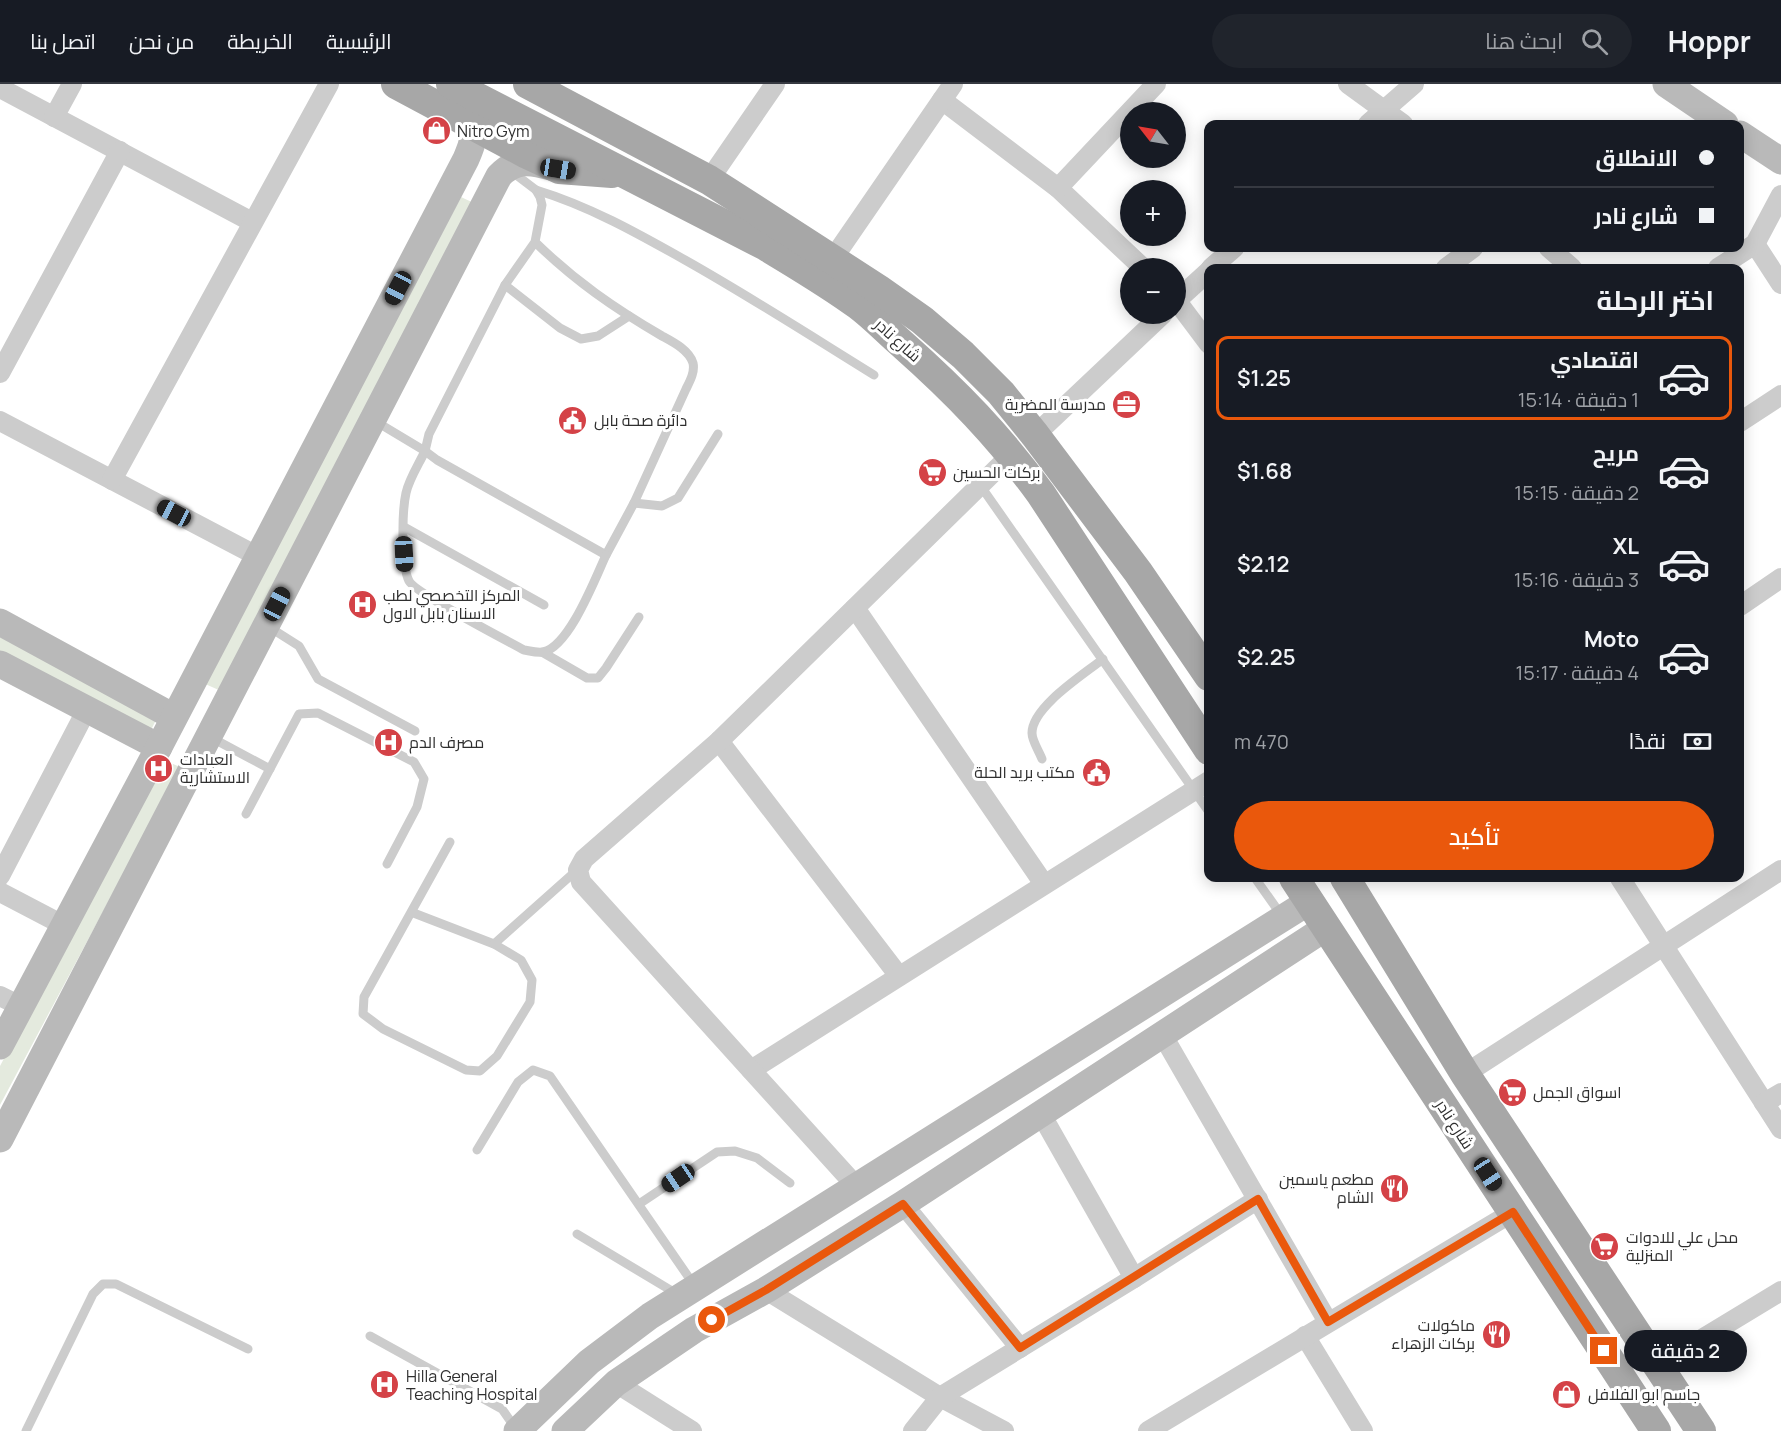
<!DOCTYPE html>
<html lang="ar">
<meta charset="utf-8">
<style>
:root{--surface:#171b24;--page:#20242c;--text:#f1f3f6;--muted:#9ea1a6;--line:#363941;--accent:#ea580c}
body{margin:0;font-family:Manrope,Cairo,sans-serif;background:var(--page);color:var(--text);direction:rtl;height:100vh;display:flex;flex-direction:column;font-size:22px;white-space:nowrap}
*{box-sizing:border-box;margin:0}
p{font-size:20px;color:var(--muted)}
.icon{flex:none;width:33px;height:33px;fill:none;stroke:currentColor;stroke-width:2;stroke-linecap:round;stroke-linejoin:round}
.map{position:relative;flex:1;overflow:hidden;direction:ltr}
.panel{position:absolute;left:1204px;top:180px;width:540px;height:618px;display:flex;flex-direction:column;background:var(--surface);border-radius:12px;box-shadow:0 3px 15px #0003;direction:rtl}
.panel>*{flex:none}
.guide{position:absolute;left:1204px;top:36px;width:540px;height:132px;border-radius:12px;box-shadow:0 3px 15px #0003;direction:rtl;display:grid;align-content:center;height:132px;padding:0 30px;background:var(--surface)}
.needle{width:39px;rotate:301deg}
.fabs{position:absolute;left:1120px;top:18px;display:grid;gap:12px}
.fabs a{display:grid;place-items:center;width:66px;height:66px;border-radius:50%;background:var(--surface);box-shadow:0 3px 15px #0003;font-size:30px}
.end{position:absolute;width:27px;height:27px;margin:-14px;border:8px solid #ea580c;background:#fff;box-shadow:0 0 0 3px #fff}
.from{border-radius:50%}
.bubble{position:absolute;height:42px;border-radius:21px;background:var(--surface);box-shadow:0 3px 15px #0003;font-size:20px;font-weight:600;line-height:42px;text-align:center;direction:rtl}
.car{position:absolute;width:18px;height:36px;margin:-18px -9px;border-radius:8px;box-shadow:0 0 4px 2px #0007;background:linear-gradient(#222 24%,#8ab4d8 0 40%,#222 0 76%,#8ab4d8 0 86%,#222 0)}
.guide b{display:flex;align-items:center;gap:21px;height:57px;font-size:22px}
.guide b+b{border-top:2px solid var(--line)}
.guide i{width:15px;height:15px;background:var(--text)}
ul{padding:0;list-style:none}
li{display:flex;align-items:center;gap:18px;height:84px;margin:0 12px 9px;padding:0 18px;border:3px solid transparent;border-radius:12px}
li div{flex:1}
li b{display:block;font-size:22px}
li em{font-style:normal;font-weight:600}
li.on{border-color:var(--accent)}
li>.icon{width:54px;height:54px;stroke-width:1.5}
h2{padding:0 30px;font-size:27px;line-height:72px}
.pay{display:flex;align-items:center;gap:15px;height:66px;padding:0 30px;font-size:22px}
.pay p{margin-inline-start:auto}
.button{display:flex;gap:12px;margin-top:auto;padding:12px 30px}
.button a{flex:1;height:69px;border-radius:36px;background:var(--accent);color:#fff;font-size:24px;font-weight:600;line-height:69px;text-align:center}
header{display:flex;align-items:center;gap:36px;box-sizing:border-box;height:84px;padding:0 30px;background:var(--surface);border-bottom:2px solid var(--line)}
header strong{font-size:28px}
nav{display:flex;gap:33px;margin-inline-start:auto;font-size:21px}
.search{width:420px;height:54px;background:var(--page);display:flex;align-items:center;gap:15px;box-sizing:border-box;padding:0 21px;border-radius:33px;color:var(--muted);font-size:22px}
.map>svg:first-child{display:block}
.green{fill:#e4eade}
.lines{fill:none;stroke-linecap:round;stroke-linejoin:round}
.lane{stroke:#ccc;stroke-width:9}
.street{stroke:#ccc;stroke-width:20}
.secondary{stroke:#b9b9b9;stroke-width:27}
.primary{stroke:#a7a7a7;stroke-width:30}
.route{stroke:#ea580c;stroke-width:8}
.labels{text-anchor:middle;stroke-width:6;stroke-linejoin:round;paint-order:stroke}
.poi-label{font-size:16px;fill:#2f2f2f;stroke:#fff;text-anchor:start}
.street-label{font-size:16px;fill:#2f2f2f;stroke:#fff}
</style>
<header>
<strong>Hoppr</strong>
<div class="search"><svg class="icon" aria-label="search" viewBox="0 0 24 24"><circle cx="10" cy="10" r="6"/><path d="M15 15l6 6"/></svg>ابحث هنا</div>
<nav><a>الرئيسية</a><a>الخريطة</a><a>من نحن</a><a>اتصل بنا</a></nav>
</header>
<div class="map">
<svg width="1781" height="1347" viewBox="0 0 1781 1347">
<rect width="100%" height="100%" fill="#fff"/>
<!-- green -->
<g class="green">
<path d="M461 113 478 121 221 607 203 599Z"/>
<path d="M0 548 158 632 150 648 0 568Z"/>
<path d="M164 676 180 683 0 1021V982Z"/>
</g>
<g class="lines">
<!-- lane -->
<g class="lane">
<path d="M511 87 536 106 540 113 542 121 535 158 505 201 429 350 425 367 437 376 606 471 634 419 686 305C690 297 695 288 693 279 689 266 673 258 662 252 614 224 575 197 535 158"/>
<path d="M536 106C589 122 637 149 685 176 749 212 811 252 874 291"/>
<path d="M505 201 560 244 581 255 598 252 629 232"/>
<path d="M375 337 425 367C419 380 409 395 406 409 402 427 401 481 409 497 415 509 506 556 524 566 530 567 537 569 543 568 569 563 595 495 606 471"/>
<path d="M980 401 1209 728"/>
<path d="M634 419 662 422 678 414 718 350"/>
<path d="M404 443 544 521"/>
<path d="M269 543 299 562 318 595 415 647"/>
<path d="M542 568 587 594H598L606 584 639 533"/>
<path d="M212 654 270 685"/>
<path d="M1042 675C1039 667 1032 657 1032 649 1032 623 1083 591 1103 575"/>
<path d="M246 730 299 630 318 629 414 678 424 695 417 723 387 780"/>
<path d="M1255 794 1282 832"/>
<path d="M411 828 494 860 521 876 532 896 530 918 497 972 480 987 466 986 383 945 363 930 364 913 450 758"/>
<path d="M494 860 577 786"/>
<path d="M477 1066 518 998 533 986 550 992 694 1201"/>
<path d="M639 1120 717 1068 735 1067 757 1074 790 1099"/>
<path d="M577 1150 677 1210"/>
<path d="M370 1252 502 1325 516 1345"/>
<path d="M26 1347 93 1210 103 1200H116L248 1265"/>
</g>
<!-- street -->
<g class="street">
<path d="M1348 0 1403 40"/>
<path d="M0 4 252 138"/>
<path d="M942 16 1058 104 1143 184"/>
<path d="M54 33 72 0"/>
<path d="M1368 40 1414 0"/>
<path d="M709 96 775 0"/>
<path d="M1058 104 1156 0"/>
<path d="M1755 160 1781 200"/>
<path d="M1549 164 1572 184"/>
<path d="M832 176 953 0"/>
<path d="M1211 184 1234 164"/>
<path d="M1446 184 1473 164"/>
<path d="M1718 184 1755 160 1781 111"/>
<path d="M1176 216 1209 260"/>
<path d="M1176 217 1209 187"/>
<path d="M0 289 120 67"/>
<path d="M0 337 257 472"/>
<path d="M1740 338 1781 311"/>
<path d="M1035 351 1163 230"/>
<path d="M112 396 329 0"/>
<path d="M1740 522 1781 494"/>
<path d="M855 524 1044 800"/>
<path d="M719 657 899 892"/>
<path d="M0 792 87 625"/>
<path d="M1620 794 1781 1045"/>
<path d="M0 808 63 841"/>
<path d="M0 912 20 922"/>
<path d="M1162 950 1328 1238"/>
<path d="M751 986 1209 697"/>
<path d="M1465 990 1781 786"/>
<path d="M1764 1019 1781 1009"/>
<path d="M1041 1030 1134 1194"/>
<path d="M856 1102 581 798 578 786 584 775 719 657 1012 370"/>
<path d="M903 1120 1020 1264"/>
<path d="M766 1206 940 1313 1004 1347"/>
<path d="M1305 1252 1363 1347"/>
<path d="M1659 1281 1781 1207"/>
<path d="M616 1299 692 1347"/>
<path d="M913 1347 940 1313 1134 1194 1258 1115"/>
<path d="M1148 1347 1513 1128"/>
</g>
<!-- secondary -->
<g class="secondary">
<path d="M1666 0 1725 40"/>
<path d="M1740 50 1781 77"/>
<path d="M0 538 174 633"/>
<path d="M0 580 159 663"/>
<path d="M0 962 159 663 466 75C475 54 477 47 459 33"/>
<path d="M0 1055 499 92C515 75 530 77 551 83"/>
<path d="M517 1347 589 1278 650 1232 1310 817"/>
<path d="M565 1347 616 1299 694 1246 766 1206 903 1120 1327 843"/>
</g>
<!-- primary -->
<g class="primary">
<path d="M396 0 527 70 559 85 612 89"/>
<path d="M451 0 766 162C797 181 828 199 858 221 874 233 887 247 902 260 956 308 999 352 1041 410L1209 666"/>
<path d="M528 0 709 96 878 205 922 236 963 271 1001 309 1035 351 1138 488 1209 592"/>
<path d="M1294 794 1656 1347"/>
<path d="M1345 794 1465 990 1701 1347"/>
</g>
</g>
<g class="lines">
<!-- route -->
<path class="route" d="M712 1236 766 1206 903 1120 1020 1264 1258 1115 1328 1238 1513 1128 1604 1267"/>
</g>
<!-- icons -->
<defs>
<symbol id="shop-disc" viewBox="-11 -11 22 22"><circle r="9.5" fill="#d44247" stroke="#fff"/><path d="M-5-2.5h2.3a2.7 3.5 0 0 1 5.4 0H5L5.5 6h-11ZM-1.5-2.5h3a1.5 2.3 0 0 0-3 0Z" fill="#fff"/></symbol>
<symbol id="office-disc" viewBox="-11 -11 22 22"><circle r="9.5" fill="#d44247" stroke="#fff"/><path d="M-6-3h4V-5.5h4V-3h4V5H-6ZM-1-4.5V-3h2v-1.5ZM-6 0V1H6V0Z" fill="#fff"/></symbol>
<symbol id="civic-disc" viewBox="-11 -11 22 22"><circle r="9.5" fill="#d44247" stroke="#fff"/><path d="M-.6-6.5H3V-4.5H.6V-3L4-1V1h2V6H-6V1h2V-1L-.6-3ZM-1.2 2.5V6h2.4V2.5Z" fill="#fff"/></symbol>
<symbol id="supermarket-disc" viewBox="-11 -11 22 22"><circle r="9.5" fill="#d44247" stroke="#fff"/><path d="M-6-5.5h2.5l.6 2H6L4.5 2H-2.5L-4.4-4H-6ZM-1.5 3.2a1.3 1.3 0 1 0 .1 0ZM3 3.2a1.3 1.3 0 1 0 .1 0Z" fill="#fff"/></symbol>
<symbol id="hospital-disc" viewBox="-11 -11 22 22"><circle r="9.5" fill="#d44247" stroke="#fff"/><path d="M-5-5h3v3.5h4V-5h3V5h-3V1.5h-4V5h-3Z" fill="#fff"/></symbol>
<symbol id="restaurant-disc" viewBox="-11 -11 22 22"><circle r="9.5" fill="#d44247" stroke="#fff"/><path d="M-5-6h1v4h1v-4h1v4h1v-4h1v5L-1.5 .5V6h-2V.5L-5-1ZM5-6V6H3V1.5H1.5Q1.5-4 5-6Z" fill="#fff"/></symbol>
</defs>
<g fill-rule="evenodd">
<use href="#shop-disc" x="420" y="30" width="33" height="33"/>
<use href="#office-disc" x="1110" y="304" width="33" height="33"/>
<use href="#civic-disc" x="556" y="320" width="33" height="33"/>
<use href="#supermarket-disc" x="916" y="372" width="33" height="33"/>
<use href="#hospital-disc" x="346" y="504" width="33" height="33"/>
<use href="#hospital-disc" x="372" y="642" width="33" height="33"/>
<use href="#hospital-disc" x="142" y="668" width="33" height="33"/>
<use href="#civic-disc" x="1080" y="672" width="33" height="33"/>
<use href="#supermarket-disc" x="1496" y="992" width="33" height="33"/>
<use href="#restaurant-disc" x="1378" y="1088" width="33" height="33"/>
<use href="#supermarket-disc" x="1588" y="1146" width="33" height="33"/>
<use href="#restaurant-disc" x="1480" y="1234" width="33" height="33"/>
<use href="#hospital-disc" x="368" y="1284" width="33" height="33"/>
<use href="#shop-disc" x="1550" y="1294" width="33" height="33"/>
</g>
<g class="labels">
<!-- poi labels -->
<g class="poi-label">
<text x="457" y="53">Nitro Gym</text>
<text x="1106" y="326" text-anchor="end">مدرسة المضرية</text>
<text x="594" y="342">دائرة صحة بابل</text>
<text x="953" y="394">بركات الحسين</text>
<text x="383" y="517">المركز التخصصي لطب<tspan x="383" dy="18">الاسنان بابل الاول</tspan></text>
<text x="409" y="664">مصرف الدم</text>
<text x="180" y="681">العيادات<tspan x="180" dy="18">الاستشارية</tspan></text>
<text x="1075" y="694" text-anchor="end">مكتب بريد الحلة</text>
<text x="1533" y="1014">اسواق الجمل</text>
<text x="1374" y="1101" text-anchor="end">مطعم ياسمين<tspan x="1374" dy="18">الشام</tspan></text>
<text x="1626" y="1159">محل علي للادوات<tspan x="1626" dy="18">المنزلية</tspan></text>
<text x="1475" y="1247" text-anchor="end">ماكولات<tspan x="1475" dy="18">بركات الزهراء</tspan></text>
<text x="406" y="1298">Hilla General<tspan x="406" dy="18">Teaching Hospital</tspan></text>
<text x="1588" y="1316">جاسم ابو الفلافل</text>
</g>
<!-- street labels -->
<g class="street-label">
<text transform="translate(898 256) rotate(42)" y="6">شارع نادر</text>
<text transform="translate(1455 1040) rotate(57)" y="6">شارع نادر</text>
</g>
</g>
</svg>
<div class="fabs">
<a><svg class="needle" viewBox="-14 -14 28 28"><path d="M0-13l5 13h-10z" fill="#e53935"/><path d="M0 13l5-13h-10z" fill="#9ea1a6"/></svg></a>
<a>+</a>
<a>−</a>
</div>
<i class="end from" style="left:712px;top:1236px"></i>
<i class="end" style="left:1604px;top:1267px"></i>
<div class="bubble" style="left:1624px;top:1246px;width:123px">2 دقيقة</div>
<i class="car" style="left:558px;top:85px;rotate:99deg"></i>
<i class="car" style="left:398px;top:204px;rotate:208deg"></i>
<i class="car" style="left:174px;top:429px;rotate:298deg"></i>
<i class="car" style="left:404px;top:470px;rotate:177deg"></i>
<i class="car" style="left:277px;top:520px;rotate:27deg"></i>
<i class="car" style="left:1488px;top:1090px;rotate:147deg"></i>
<i class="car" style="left:678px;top:1094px;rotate:236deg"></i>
<div class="guide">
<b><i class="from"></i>الانطلاق</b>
<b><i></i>شارع نادر</b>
</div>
<section class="panel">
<h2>اختر الرحلة</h2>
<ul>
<li class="on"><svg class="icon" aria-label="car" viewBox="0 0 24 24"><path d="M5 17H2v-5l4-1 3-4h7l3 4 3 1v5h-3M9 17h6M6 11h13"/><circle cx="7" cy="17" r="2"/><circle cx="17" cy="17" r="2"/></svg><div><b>اقتصادي</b><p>1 دقيقة · 15:14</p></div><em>$1.25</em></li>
<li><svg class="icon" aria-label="car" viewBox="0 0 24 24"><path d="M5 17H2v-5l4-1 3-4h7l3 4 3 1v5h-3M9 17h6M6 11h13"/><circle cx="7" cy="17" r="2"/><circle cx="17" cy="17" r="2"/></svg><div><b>مريح</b><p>2 دقيقة · 15:15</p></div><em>$1.68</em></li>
<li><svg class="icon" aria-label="car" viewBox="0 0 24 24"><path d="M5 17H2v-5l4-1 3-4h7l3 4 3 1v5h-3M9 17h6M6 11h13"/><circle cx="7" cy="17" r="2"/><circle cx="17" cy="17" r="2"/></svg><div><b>XL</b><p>3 دقيقة · 15:16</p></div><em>$2.12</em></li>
<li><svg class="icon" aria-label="car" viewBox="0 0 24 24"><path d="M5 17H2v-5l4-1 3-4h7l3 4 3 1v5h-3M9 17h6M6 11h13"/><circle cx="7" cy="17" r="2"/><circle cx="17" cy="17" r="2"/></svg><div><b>Moto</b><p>4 دقيقة · 15:17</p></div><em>$2.25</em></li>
</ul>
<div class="pay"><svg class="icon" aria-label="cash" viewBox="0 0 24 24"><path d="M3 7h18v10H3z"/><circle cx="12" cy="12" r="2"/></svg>نقدًا<p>470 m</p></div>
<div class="button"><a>تأكيد</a></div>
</section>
</div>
